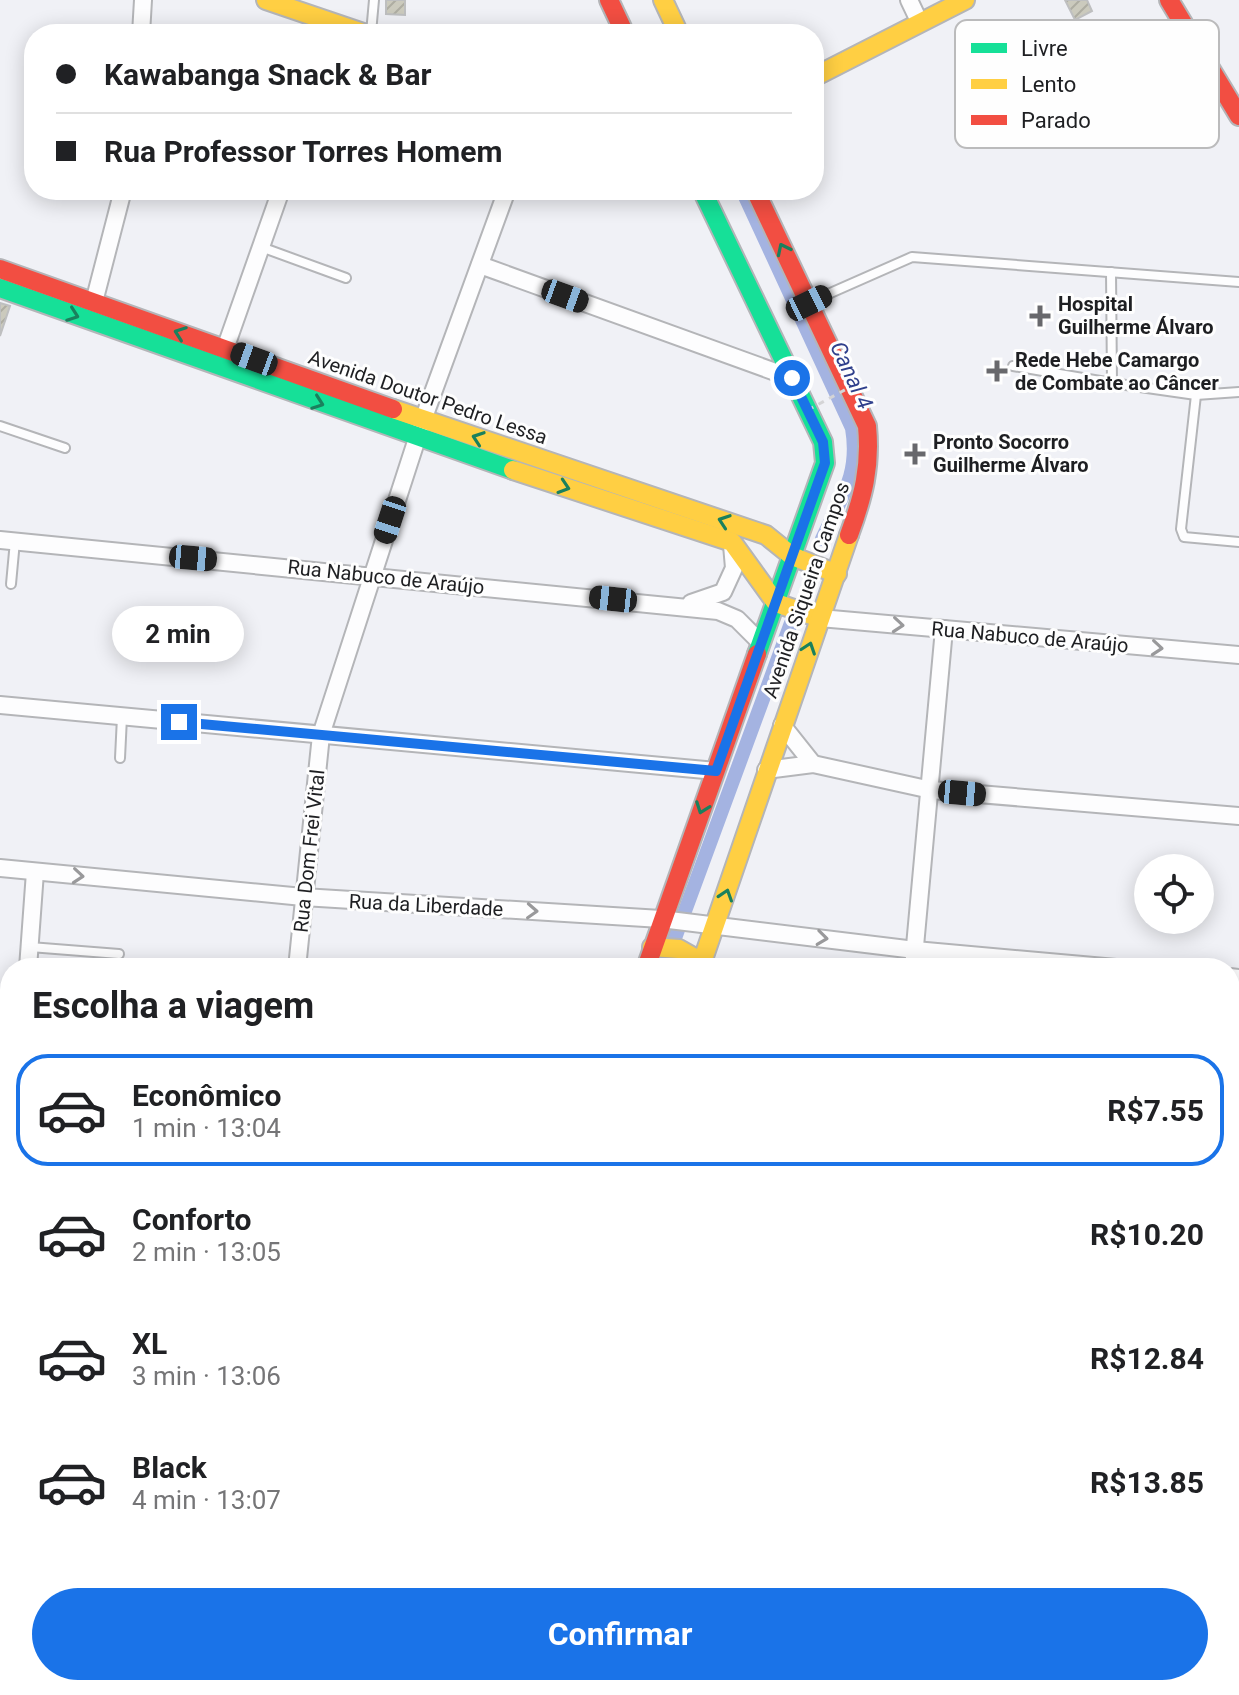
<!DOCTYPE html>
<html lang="pt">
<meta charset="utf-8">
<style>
:root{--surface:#fff;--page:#f6f6f6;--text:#202124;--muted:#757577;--line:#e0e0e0;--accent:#1a73e8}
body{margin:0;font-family:Roboto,sans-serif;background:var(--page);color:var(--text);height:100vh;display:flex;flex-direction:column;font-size:30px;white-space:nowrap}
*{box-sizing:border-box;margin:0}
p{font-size:26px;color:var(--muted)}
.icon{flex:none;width:44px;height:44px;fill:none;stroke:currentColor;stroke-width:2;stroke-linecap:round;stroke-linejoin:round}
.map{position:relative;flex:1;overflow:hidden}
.panel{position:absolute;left:0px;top:958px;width:1240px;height:738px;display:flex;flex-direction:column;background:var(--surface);border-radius:32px 32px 0 0;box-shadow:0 4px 20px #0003}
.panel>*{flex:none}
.top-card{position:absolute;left:24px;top:24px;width:800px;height:176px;border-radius:32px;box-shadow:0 4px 20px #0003;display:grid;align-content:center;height:176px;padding:0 32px;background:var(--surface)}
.buttons{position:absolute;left:1134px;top:854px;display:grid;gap:16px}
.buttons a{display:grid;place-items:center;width:80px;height:80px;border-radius:50%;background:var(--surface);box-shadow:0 4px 20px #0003;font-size:40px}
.end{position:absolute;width:36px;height:36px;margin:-18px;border:10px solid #1a73e8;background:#fff;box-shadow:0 0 0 4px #fff}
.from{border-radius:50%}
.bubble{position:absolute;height:56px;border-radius:28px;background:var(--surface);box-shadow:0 4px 20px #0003;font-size:26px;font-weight:700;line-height:56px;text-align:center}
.car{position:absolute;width:24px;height:48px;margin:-24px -12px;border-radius:10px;box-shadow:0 0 6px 2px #0007;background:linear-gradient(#222 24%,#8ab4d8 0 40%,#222 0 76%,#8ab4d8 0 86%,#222 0)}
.top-card b{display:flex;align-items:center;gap:28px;height:76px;font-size:30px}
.top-card b+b{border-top:2px solid var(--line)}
.top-card i{width:20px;height:20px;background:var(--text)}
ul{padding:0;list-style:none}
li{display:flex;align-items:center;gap:24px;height:112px;margin:0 16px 12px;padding:0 16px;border:4px solid transparent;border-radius:32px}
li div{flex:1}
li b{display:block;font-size:30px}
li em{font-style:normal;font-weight:700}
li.current{border-color:var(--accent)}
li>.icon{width:72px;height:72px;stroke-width:1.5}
h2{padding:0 32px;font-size:36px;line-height:96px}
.cta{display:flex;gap:16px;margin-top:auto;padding:16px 32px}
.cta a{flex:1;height:92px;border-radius:48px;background:var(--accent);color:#fff;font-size:32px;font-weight:700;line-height:92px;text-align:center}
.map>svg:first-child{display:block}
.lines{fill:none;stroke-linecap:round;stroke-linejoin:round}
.canal{stroke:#a4b3e1;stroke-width:14}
.building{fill:url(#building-hatch);stroke:#bebfc0;stroke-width:2}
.lane-casing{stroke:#b4b5b8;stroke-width:12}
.street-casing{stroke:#b4b5b8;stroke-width:20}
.fast-casing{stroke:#b4b5b8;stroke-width:22}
.slow-casing{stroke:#b4b5b8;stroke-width:22}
.jam-casing{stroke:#b4b5b8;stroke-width:22}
.lane{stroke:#fdfdfe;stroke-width:8}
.street{stroke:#fdfdfe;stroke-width:16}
.fast{stroke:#16e098;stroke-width:18}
.slow{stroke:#ffcf43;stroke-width:18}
.jam{stroke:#f24e42;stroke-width:18}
.path-bridge{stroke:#d4d4d6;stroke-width:3;stroke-dasharray:6 6;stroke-linecap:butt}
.oneway{stroke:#1a805d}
.oneway2{stroke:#99999b}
.route{stroke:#1a73e8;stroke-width:10}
.poi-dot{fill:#68686c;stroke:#fefefe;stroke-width:3}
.labels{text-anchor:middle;stroke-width:6;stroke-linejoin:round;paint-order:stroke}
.poi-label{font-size:20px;font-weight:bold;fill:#1e1f22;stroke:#fefefe;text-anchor:start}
.street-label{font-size:20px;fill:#1e1f22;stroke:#fefefe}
.water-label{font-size:22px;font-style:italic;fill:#30408c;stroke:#fefefe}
.key{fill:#fefefe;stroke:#bbbbbc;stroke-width:2}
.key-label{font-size:22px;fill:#1e1f22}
</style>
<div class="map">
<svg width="1239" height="1695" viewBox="0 0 1239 1695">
<defs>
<pattern id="building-hatch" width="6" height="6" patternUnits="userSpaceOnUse" patternTransform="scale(2)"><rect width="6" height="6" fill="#cbcabd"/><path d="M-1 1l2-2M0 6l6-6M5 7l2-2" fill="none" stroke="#aeada2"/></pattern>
</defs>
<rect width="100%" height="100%" fill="#f0f1f6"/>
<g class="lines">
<!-- canal -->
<g class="canal">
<path d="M742 190 852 428C860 475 841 498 822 539"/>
<path d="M664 968 791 623"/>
<path d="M193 1689 200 1686"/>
</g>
</g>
<!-- building -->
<g class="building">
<path d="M386 0H405V15L386 14Z"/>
<path d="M1065 0H1087L1092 11 1075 20Z"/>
<path d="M0 303 10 306 0 336Z"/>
</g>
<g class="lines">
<defs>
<g id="lane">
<path d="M371 33 374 0"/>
<path d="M261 247 346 278"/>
<path d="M1111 272 1112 383 1196 395 1239 392"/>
<path d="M810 302 912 257 1239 282"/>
<path d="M1013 366 1112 383"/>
<path d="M1196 395 1181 529 1184 537 1239 542"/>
<path d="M0 426 65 448"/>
<path d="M11 584 15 541"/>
<path d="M120 758 122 717"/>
<path d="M30 947 119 954"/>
<path d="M344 1695 358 1688"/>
<path d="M1238 1695H1239"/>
</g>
<g id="street">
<path d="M909 0 919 21"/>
<path d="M141 34 143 0"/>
<path d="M480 265 792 378"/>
<path d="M94 302 123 190"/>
<path d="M225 349 281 190"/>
<path d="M0 540 718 611 737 619 761 643"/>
<path d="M691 603 723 592 734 568 732 545"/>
<path d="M820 618 1239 655"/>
<path d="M0 705 716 771"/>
<path d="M782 725 813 764"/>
<path d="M766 770 813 764 931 790 1239 816"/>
<path d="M0 868 303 897 661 919 915 950 1116 968"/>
<path d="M28 968 35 872"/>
<path d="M297 968 321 735 423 420 507 190"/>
<path d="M913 968 944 629"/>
<path d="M1230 977 1239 978"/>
<path d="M1230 1051 1239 1052"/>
<path d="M0 1107 10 1094"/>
<path d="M1230 1212 1239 1198"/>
<path d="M1230 1588 1239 1584"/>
<path d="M485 1686 489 1695"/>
<path d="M796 1686 801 1695"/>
<path d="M1133 1686 1138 1695"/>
<path d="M553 1695 571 1686"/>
</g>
<g id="fast">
<path d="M702 190 823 442 825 463 757 654"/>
<path d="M0 288 513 470"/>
<path d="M0 1115 10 1116"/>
</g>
<g id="slow">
<path d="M266 0 366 34"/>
<path d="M663 0 679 34"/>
<path d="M814 77 965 0"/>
<path d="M393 409 766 535 792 556 837 574"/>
<path d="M513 470 732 542 776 603 820 618"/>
<path d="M652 947 679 949 702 962"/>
<path d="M700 968 849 535"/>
<path d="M0 1152 10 1153"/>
</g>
<g id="jam">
<path d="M609 0 625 34"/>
<path d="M1169 0 1239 116"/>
<path d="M755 190 867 426C871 467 863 497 849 535"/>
<path d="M0 269 393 409"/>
<path d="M646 968 757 654"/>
<path d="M1230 1235 1239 1236"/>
<path d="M1230 1268 1239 1269"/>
<path d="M0 1347 10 1368"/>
<path d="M133 1695 151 1686"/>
<path d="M243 1695 260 1686"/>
</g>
</defs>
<!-- lane casing -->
<use href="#lane" class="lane-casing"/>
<!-- street casing -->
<use href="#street" class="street-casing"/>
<!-- fast casing -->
<use href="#fast" class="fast-casing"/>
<!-- slow casing -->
<use href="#slow" class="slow-casing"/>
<!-- jam casing -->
<use href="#jam" class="jam-casing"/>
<!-- lane -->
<use href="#lane" class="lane"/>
<!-- street -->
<use href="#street" class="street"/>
<!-- fast -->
<use href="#fast" class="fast"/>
<!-- slow -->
<use href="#slow" class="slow"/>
<!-- jam -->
<use href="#jam" class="jam"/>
<!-- path-bridge -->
<path class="path-bridge" d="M808 410 850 387"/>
</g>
<!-- one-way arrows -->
<defs><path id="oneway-chevron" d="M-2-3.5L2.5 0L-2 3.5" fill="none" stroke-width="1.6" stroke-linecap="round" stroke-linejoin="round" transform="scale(2)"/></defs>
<g class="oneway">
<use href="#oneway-chevron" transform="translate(783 249) rotate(-116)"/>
<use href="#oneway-chevron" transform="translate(73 315) rotate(20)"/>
<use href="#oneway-chevron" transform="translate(180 333) rotate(-160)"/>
<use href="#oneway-chevron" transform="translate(318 403) rotate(20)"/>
<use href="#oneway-chevron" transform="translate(478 438) rotate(-161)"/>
<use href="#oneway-chevron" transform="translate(564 487) rotate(18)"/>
<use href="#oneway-chevron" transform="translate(724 521) rotate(-161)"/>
<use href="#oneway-chevron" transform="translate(809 648) rotate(-71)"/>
<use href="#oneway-chevron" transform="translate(702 808) rotate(110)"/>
<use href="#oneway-chevron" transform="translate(726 895) rotate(-72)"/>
</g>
<g class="oneway2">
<use href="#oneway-chevron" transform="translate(898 625) rotate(5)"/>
<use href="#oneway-chevron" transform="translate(1157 648) rotate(5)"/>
<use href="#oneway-chevron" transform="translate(78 876) rotate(5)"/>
<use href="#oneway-chevron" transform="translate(532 911) rotate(3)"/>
<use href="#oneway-chevron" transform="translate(822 938) rotate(7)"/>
</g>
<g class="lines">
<!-- route -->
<path class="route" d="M179 722 716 771 825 463 823 442 792 378"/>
</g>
<!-- markers -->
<g class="poi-dot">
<path d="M1036 304h8v8h8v8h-8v8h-8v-8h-8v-8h8z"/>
<path d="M993 359h8v8h8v8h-8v8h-8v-8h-8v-8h8z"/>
<path d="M911 442h8v8h8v8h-8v8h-8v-8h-8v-8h8z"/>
</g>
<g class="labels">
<!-- poi labels -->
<g class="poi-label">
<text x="1058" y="311">Hospital<tspan x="1058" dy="23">Guilherme Álvaro</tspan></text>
<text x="1015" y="367">Rede Hebe Camargo<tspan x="1015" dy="23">de Combate ao Câncer</tspan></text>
<text x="933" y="449">Pronto Socorro<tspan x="933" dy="23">Guilherme Álvaro</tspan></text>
</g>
<!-- street labels -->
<g class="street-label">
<text transform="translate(428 397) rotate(19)" y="7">Avenida Doutor Pedro Lessa</text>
<text transform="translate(386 577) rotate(6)" y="7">Rua Nabuco de Araújo</text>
<text transform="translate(806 590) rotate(-71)" y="7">Avenida Siqueira Campos</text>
<text transform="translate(1030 637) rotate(5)" y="7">Rua Nabuco de Araújo</text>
<text transform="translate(309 851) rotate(-84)" y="7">Rua Dom Frei Vital</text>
<text transform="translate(426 905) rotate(3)" y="7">Rua da Liberdade</text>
</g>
<!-- water labels -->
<g class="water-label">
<text transform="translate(852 375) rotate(65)" y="8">Canal 4</text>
</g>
</g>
<!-- legend -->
<rect x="955" y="20" width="264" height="128" rx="12" class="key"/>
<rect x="971" y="43" width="36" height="10" fill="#16e098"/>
<rect x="971" y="79" width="36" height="10" fill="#ffcf43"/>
<rect x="971" y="115" width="36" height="10" fill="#f24e42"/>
<g class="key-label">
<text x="1021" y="56">Livre</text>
<text x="1021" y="92">Lento</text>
<text x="1021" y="128">Parado</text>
</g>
</svg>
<div class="buttons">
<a><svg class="icon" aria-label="locate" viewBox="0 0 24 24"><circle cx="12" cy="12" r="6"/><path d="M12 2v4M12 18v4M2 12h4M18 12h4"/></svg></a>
</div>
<i class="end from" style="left:792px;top:378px"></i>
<i class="end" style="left:179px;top:722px"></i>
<div class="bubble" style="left:112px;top:606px;width:132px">2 min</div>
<i class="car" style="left:565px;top:296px;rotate:110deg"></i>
<i class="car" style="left:809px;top:303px;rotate:64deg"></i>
<i class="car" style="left:254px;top:359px;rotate:290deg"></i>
<i class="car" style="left:390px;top:520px;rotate:198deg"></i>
<i class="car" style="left:193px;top:558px;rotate:95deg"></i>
<i class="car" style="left:613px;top:599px;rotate:276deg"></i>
<i class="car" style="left:962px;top:793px;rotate:95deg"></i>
<div class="top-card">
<b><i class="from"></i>Kawabanga Snack &amp; Bar</b>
<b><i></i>Rua Professor Torres Homem</b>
</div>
<section class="panel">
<h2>Escolha a viagem</h2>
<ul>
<li class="current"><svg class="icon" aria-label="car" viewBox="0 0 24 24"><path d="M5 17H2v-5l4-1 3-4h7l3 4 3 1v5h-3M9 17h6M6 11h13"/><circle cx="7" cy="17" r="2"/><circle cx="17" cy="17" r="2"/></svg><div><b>Econômico</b><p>1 min · 13:04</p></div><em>R$7.55</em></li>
<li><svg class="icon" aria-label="car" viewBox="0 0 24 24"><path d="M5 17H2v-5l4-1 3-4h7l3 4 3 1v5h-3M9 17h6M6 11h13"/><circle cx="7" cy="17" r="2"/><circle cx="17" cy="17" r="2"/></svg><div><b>Conforto</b><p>2 min · 13:05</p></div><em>R$10.20</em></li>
<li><svg class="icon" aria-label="car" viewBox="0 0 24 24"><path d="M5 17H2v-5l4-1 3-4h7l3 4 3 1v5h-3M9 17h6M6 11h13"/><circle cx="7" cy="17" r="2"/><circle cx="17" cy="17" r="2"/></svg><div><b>XL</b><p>3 min · 13:06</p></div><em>R$12.84</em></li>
<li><svg class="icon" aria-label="car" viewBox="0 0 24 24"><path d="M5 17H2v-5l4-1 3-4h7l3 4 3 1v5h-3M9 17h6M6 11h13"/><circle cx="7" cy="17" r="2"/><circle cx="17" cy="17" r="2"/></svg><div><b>Black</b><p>4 min · 13:07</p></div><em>R$13.85</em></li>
</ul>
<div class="cta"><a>Confirmar</a></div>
</section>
</div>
